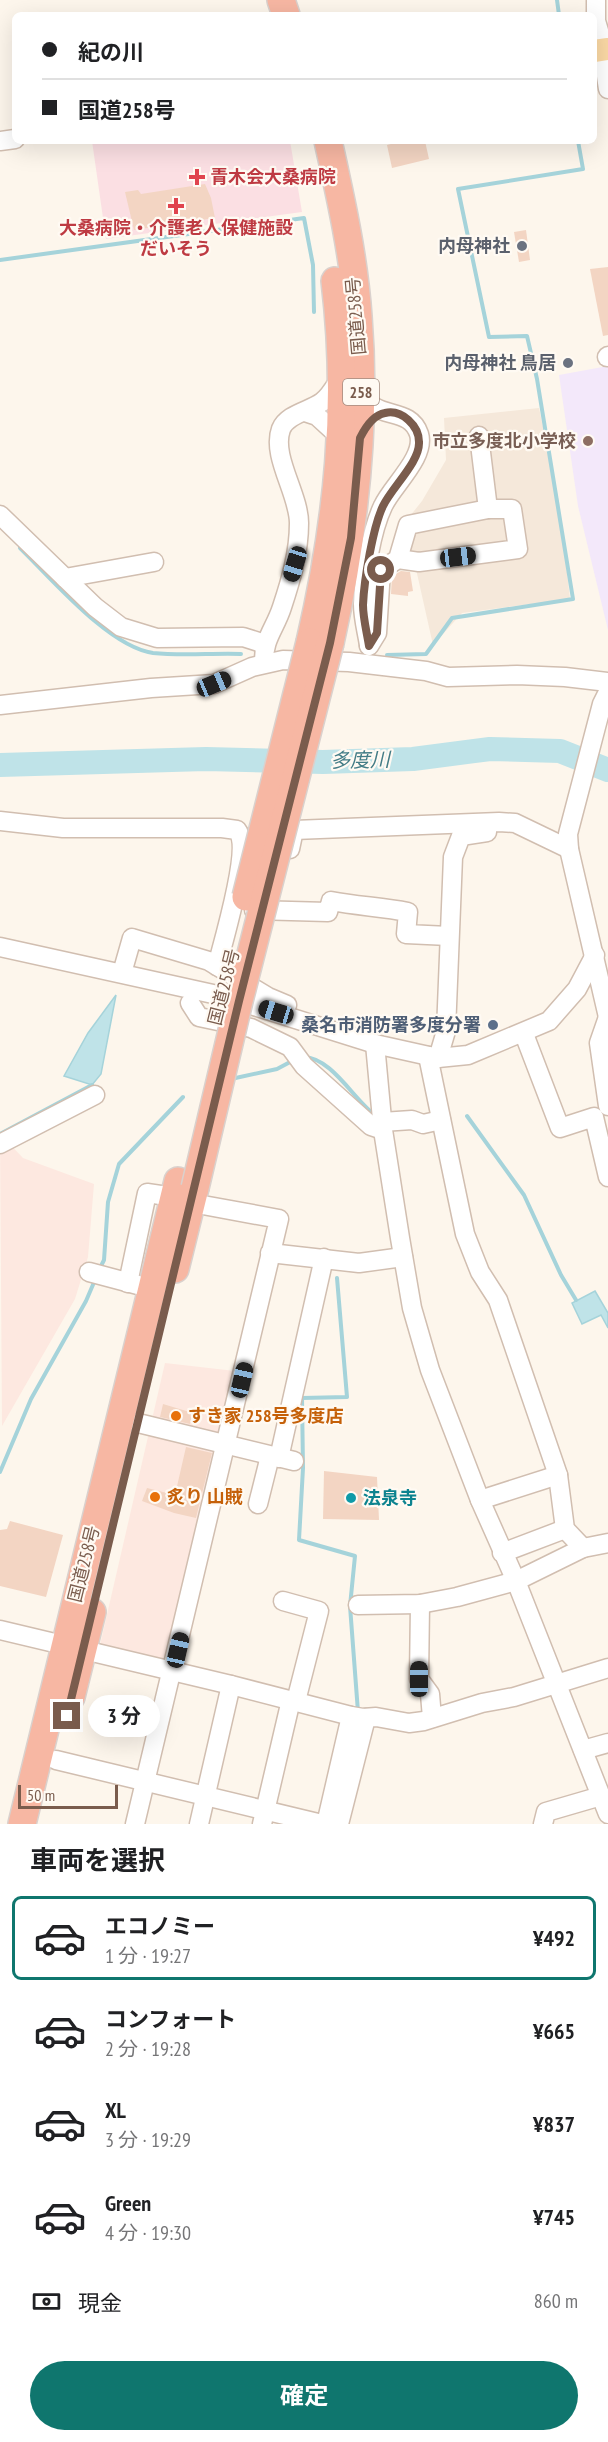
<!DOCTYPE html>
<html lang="ja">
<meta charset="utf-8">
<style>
:root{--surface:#fff;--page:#f6f6f6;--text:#202124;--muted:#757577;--line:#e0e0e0;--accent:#0f766e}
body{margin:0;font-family:"PT Sans Narrow","Noto Sans JP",sans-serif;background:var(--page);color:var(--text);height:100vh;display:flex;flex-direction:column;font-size:22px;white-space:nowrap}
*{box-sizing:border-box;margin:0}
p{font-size:20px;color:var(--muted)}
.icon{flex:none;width:33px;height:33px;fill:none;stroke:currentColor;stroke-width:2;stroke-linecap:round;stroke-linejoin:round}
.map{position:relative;height:1824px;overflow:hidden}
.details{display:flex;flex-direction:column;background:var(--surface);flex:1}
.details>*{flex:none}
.top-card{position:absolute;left:12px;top:12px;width:585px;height:132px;border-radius:9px;box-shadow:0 6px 24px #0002;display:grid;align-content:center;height:132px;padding:0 30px;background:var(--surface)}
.scale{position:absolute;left:18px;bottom:15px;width:100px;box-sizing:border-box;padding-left:6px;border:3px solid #7a5c4d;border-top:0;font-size:16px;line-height:21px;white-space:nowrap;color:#7a5c4d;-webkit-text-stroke:4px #fffaf3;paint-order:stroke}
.end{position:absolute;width:27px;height:27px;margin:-14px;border:8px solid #7a5c4d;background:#fff;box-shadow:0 0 0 3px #fff}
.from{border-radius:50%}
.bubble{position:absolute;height:42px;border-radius:21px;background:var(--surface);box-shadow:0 6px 24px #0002;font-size:20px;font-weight:700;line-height:42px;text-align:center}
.car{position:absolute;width:18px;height:36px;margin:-18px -9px;border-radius:8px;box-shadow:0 0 4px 2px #0007;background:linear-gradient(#222 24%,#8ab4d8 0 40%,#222 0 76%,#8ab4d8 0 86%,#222 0)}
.top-card b{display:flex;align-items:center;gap:21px;height:57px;font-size:22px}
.top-card b+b{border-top:2px solid var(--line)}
.top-card i{width:15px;height:15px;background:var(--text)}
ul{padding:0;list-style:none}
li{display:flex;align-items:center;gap:18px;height:84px;margin:0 12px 9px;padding:0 18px;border:3px solid transparent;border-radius:9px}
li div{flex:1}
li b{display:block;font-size:22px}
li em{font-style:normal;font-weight:700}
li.current{border-color:var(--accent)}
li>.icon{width:54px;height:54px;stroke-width:1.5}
h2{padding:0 30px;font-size:27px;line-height:72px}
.pay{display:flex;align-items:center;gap:15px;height:66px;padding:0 30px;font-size:22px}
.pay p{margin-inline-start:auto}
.action{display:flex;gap:12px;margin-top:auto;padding:12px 30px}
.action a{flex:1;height:69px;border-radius:36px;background:var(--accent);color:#fff;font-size:24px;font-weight:700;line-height:69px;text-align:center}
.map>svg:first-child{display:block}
.residential{fill:#f5e8da}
.commercial{fill:#fde8e0}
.education{fill:#f3e8fa}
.medical{fill:#fbdfe3}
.water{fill:#bfe3e8;stroke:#a5d3da;stroke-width:1.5}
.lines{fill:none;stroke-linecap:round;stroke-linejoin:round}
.stream{stroke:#a5d3da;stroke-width:4}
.river{stroke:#bfe3e8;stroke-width:24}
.building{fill:#f3d5c3}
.minor-casing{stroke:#d1beb0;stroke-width:21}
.major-casing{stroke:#dad1cd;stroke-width:26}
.highway-casing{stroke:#dad1cd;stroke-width:30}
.minor{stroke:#fff;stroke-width:18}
.major{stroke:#fbd9a5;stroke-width:22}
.highway{stroke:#f7b7a3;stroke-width:27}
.highway-bridge-casing{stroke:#dad1cd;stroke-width:30;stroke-linecap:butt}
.highway-bridge{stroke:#f7b7a3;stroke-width:27}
.route{stroke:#7a5c4d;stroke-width:8}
.health-dot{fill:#e0444e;stroke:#fffaf3;stroke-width:2}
.worship-dot{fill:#6b7280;stroke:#fffaf3;stroke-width:2}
.education-dot{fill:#8d6e63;stroke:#fffaf3;stroke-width:2}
.service-dot{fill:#5c6f8a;stroke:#fffaf3;stroke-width:2}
.food-dot{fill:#e8710a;stroke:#fffaf3;stroke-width:2}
.culture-dot{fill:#0f9aa8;stroke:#fffaf3;stroke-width:2}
.labels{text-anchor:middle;stroke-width:4.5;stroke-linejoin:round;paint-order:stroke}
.shield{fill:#fffaf3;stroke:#a28b7f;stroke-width:1.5}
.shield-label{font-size:16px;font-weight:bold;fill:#7a5c4d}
.health-label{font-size:18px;font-weight:bold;fill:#be3a42;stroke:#fffaf3;text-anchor:start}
.worship-label{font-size:18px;font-weight:bold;fill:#5b616d;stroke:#fffaf3;text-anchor:end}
.street-label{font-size:18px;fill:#7a5c4d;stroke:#fffaf3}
.education-label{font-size:18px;font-weight:bold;fill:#785e54;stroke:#fffaf3;text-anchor:end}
.service-label{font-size:18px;font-weight:bold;fill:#4e5e75;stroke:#fffaf3;text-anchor:end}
.food-label{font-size:18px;font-weight:bold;fill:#c56008;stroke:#fffaf3;text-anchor:start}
.culture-label{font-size:18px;font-weight:bold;fill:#0d838f;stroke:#fffaf3;text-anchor:start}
.water-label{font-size:20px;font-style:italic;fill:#437c86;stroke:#fffaf3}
</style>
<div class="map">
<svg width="608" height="1824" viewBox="0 0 608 1824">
<rect width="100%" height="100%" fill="#fdf6ec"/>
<!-- residential -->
<path class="residential" d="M539 408 559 502 570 599 462 613 433 645 416 569 402 526 422 501 446 460 444 418Z"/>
<!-- commercial -->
<g class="commercial">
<path d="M0 1134 23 1158 94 1184 88 1257 75 1299 2 1426Z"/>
<path d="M165 1363 235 1371 168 1664 100 1645Z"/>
</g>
<!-- education -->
<path class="education" d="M608 366V630L578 506 559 375Z"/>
<!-- medical -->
<path class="medical" d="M92 141H290L302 212 106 239Z"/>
<!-- water -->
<g class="water">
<path d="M116 995 101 1074 92 1085 64 1076 88 1033Z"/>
<path d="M595 1291 608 1313V1328L601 1315 582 1324 572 1303Z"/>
</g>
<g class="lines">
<!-- stream -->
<g class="stream">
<path d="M557 0 559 15"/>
<path d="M0 260 304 218 313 265 314 312"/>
<path d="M20 548C52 579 109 647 153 653 181 656 212 653 241 654"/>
<path d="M387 655 426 654 452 618 573 599 537 379 527 336 489 337 458 189 583 169 578 141"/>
<path d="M304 1057C332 1058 354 1100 375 1115"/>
<path d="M231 1079 277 1069 292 1061"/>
<path d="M467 1116 524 1195 561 1275 576 1300"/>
<path d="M0 1134 92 1085"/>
<path d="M99 1270 104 1260 108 1202 119 1164 183 1097"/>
<path d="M337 1278 347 1397 302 1398 303 1468 299 1540 355 1556 350 1606 358 1712"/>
<path d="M0 1472 31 1399 86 1301 95 1280"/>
</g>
<!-- river -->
<path class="river" d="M0 765 206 759 323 762 413 759 490 749 560 751 608 770"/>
</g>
<!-- building -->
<g class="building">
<path d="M402 141H425L429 159 392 168 387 145Z"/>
<path d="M205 184 211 198 215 218 134 230 125 192 138 190 141 194Z"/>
<path d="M526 230 530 260 519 262 514 232Z"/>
<path d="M608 267V335L603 336 590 269Z"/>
<path d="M401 571 410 572 413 591 408 592V596L391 594 392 576Z"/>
<path d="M163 1404 193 1413 190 1424 160 1417Z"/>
<path d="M186 1447 212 1453 196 1518 174 1513 142 1501 147 1488 175 1495Z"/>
<path d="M324 1471 377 1477 379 1520 323 1519Z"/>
<path d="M10 1521 63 1535 46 1597 0 1586V1530L7 1529Z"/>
</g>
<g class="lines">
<defs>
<g id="minor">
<path d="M596 0V21L600 34"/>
<path d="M604 63 608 89"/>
<path d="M0 141 15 139"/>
<path d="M607 357 608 356"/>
<path d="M362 390C372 423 409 404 419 434 426 457 392 486 383 506 371 531 364 577 363 604 363 618 367 632 369 645"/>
<path d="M305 412 317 416 341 438"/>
<path d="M479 436 488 509"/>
<path d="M0 515 95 607 121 627 157 638 243 637 265 644"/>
<path d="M65 578 154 562"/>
<path d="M369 646 377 633 381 570 398 559 408 525 488 509H512L518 549 419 562 398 559"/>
<path d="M264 663C263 639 275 629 282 607 291 580 299 552 299 523 299 494 271 456 281 429 287 414 310 411 322 402 331 395 335 386 341 377"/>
<path d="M608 692 602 704 568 834 569 849 608 1017"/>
<path d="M0 705 151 688 214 684 252 667 283 660 349 662 426 671 448 677 517 675 565 677 608 682"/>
<path d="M0 821 63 828H222L237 830C252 847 223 942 217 966"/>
<path d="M290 849 294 830 499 822 515 823 569 849"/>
<path d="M254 910 328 912 331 901C357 906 382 907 408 912L406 934 449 936"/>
<path d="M0 947 222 996 375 1044 438 1058 468 1055 549 1021 577 989 595 955"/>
<path d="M122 973 132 938 209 961 268 997 287 1005"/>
<path d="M190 1003 199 1017 251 1028 290 1047 304 1066 371 1126 383 1130"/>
<path d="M608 1017 599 1043 608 1106"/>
<path d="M524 1034 560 1128 594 1117 608 1177"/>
<path d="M375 1044 383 1130 400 1238 412 1308 430 1370 480 1500 516 1581 608 1814"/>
<path d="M428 1056 465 1234 480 1272 498 1300 558 1475 565 1529 583 1548 608 1543"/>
<path d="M438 1058 446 1031 453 857 461 836 487 832"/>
<path d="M382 1122 412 1120 423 1124 441 1120"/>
<path d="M0 1144 95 1095"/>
<path d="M270 1253 359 1263 403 1257"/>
<path d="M89 1272 138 1285"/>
<path d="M128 1283 147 1193 174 1197"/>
<path d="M138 1423 294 1461"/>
<path d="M279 1458 324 1258"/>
<path d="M480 1500 558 1475"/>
<path d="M258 1504 270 1456"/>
<path d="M502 1553 565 1529"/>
<path d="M283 1601 319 1611 296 1701"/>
<path d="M420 1604 419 1679 430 1694 432 1718"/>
<path d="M358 1605 420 1604 457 1597 516 1581 583 1548"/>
<path d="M0 1630 231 1685 351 1716 363 1718 376 1717 409 1723 424 1721 482 1703 514 1697 608 1668"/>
<path d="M583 1750 608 1743"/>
<path d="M56 1760 322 1824"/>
<path d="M135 1824 279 1219 192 1203"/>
<path d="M199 1824 231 1685"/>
<path d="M262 1824 291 1700"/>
<path d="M326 1824 351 1716"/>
<path d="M339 1824 366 1718"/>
<path d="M543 1824 546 1812 601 1796"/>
</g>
<path id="major" d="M594 51 608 49"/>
<g id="highway">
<path d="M281 0 286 15"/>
<path d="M328 141C341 199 354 258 358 316 367 427 354 536 330 643"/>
<path d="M310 642C338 521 350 405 335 281"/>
<path d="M175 1269 195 1188"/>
<path d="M71 1697 92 1612"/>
<path d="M22 1824 178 1181"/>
</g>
</defs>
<!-- minor casing -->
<use href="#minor" class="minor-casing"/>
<!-- major casing -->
<use href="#major" class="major-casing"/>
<!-- highway casing -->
<use href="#highway" class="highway-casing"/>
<!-- minor -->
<use href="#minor" class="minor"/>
<!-- major -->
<use href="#major" class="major"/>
<!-- highway -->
<use href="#highway" class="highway"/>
<defs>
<g id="highway-bridge">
<path d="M246 897 310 642"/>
<path d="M195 1188 239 1001 330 643"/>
</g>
</defs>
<!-- highway-bridge casing -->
<use href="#highway-bridge" class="highway-bridge-casing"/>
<!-- highway-bridge -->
<use href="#highway-bridge" class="highway-bridge"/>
</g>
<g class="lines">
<!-- route -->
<path class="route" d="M67 1716 239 1001 330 643 351 538 360 438C365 428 373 415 385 413 402 409 419 426 419 442 420 462 392 487 383 506 373 527 364 580 363 605 363 618 367 633 369 646L377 633 381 570"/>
</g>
<!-- markers -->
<g class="health-dot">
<path d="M194 168h6v6h6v6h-6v6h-6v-6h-6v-6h6z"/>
<path d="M173 197h6v6h6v6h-6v6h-6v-6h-6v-6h6z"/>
</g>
<g class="worship-dot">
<circle cx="522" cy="246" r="6"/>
<circle cx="568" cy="363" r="6"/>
</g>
<circle class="education-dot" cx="588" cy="441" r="6"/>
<circle class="service-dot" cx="493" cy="1025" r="6"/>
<g class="food-dot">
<circle cx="176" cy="1416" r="6"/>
<circle cx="155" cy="1497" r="6"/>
</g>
<circle class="culture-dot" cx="351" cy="1498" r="6"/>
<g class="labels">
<!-- shield labels -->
<rect class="shield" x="343" y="379" width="36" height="26" rx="4.5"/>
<g class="shield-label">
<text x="361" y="398">258</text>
</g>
<!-- health labels -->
<g class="health-label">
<text x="210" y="183">青木会大桑病院</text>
<text x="176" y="234" text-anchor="middle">大桑病院・介護老人保健施設<tspan x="176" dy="21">だいそう</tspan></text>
</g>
<!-- worship labels -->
<g class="worship-label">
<text x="510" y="252">内母神社</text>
<text x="556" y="369">内母神社 鳥居</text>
</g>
<!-- street labels -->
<g class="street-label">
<text transform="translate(356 316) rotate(-95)" y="6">国道258号</text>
<text transform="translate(224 987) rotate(-76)" y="6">国道258号</text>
<text transform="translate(84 1564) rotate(-76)" y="6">国道258号</text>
</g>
<!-- education labels -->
<g class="education-label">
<text x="576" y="447">市立多度北小学校</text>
</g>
<!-- service labels -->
<g class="service-label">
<text x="481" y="1031">桑名市消防署多度分署</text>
</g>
<!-- food labels -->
<g class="food-label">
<text x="188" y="1422">すき家 258号多度店</text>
<text x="167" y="1503">炙り 山賊</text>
</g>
<!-- culture labels -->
<g class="culture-label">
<text x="363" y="1504">法泉寺</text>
</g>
<!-- water labels -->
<g class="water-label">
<text transform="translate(360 760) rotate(-1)" y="7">多度川</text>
</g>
</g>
</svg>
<div class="scale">50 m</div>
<i class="end from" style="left:381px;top:570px"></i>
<i class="end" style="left:67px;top:1716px"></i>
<div class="bubble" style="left:88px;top:1695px;width:72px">3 分</div>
<i class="car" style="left:458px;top:557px;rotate:83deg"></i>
<i class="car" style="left:295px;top:564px;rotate:197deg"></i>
<i class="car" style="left:214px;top:684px;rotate:67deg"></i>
<i class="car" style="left:276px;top:1012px;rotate:287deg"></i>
<i class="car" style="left:242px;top:1380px;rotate:13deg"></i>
<i class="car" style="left:178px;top:1650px;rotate:13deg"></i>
<i class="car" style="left:419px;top:1679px;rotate:0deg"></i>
<div class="top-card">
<b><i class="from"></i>紀の川</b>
<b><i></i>国道258号</b>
</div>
</div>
<section class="details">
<h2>車両を選択</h2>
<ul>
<li class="current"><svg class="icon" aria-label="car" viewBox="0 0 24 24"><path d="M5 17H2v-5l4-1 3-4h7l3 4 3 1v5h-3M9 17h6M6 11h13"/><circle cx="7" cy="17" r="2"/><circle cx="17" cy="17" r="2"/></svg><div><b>エコノミー</b><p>1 分 · 19:27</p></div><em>¥492</em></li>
<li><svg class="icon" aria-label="car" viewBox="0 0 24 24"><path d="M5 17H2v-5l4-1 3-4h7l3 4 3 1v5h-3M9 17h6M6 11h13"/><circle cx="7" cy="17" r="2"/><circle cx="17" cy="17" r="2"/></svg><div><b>コンフォート</b><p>2 分 · 19:28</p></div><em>¥665</em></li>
<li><svg class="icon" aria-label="car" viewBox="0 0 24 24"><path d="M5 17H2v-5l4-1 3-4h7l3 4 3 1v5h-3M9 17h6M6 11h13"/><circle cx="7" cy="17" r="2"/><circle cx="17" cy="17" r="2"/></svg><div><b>XL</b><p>3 分 · 19:29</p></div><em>¥837</em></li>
<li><svg class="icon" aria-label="car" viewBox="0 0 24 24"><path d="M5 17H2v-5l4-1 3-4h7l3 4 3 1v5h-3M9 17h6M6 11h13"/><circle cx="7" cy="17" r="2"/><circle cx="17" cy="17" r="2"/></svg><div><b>Green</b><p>4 分 · 19:30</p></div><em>¥745</em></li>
</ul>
<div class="pay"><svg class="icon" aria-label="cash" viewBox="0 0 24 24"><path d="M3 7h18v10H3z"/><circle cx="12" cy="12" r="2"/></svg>現金<p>860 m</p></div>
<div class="action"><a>確定</a></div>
</section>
